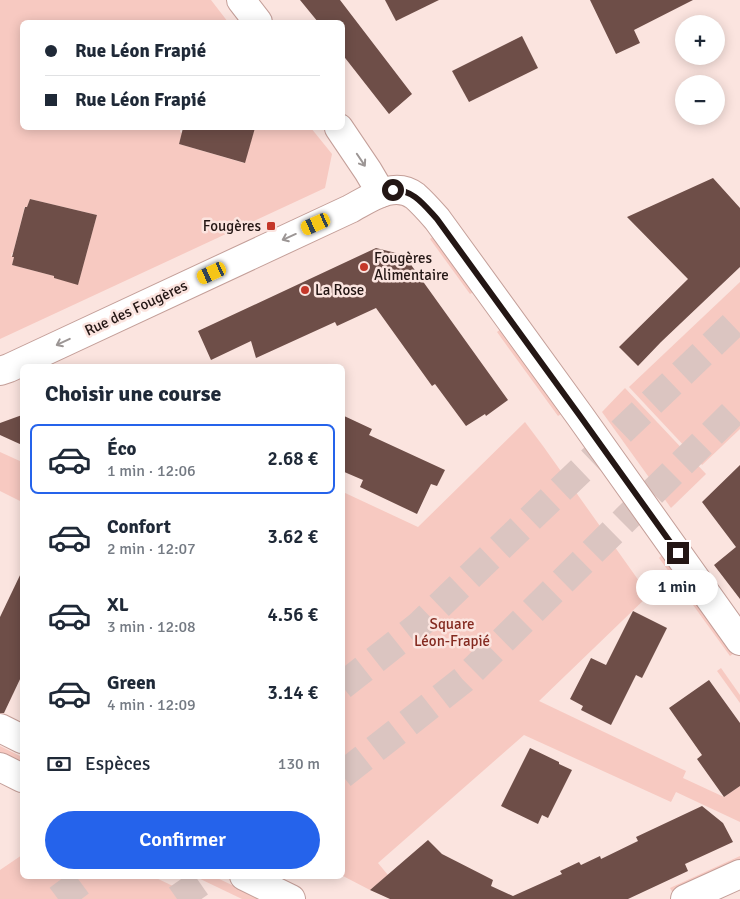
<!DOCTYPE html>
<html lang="fr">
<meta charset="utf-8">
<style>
:root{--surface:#fff;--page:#f2f2f3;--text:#1f2937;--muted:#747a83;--line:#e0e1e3;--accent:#2563eb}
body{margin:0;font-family:Signika,sans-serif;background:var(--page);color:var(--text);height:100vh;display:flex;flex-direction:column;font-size:19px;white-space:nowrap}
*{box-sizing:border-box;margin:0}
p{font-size:16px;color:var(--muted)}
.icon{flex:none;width:28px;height:28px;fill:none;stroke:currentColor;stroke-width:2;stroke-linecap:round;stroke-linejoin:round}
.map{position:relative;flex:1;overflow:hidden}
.drawer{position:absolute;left:20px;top:364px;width:325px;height:515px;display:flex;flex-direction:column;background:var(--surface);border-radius:8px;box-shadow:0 2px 12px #0003}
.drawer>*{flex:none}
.banner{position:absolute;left:20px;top:20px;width:325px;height:110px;border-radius:8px;box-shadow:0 2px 12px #0003;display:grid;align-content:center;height:110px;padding:0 25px;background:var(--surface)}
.controls{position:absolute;left:675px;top:15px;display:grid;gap:10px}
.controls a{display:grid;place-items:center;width:50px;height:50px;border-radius:50%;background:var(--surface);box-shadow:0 2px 12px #0003;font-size:25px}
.end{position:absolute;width:22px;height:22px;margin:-11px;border:6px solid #231614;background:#fff;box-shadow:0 0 0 2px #fff}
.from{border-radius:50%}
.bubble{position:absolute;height:35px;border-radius:18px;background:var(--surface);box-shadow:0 2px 12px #0003;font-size:16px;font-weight:600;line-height:35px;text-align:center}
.car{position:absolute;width:15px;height:30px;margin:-15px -8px;border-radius:6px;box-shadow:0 0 4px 1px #0007;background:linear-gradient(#f5c518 24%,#345 0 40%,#f5c518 0 76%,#345 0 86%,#f5c518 0)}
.banner b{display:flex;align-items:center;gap:18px;height:48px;font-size:19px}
.banner b+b{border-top:1px solid var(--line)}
.banner i{width:12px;height:12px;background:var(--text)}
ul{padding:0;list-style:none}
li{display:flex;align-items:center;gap:15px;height:70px;margin:0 10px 8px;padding:0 15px;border:2px solid transparent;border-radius:8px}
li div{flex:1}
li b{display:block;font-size:19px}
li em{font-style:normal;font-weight:600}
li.on{border-color:var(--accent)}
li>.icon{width:45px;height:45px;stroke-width:1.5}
h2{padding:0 25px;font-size:22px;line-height:60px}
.pay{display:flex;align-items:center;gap:12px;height:55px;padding:0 25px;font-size:19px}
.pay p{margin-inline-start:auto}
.cta{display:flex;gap:10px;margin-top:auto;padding:10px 25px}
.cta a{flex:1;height:58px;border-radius:30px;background:var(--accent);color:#fff;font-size:20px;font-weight:600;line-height:58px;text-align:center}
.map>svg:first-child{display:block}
.green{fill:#f7c9c1;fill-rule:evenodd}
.building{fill:#6e4e48}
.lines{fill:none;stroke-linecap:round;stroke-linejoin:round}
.highway-tunnel{stroke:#dbc5c1;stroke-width:28;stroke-dasharray:28 14;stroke-linecap:butt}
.minor-casing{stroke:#c49f99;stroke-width:30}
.minor{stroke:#fff;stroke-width:28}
.oneway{stroke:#9c9695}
.route{stroke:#231614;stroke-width:6}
.poi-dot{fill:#c43729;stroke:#fbe4df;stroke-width:2}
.labels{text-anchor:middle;stroke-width:5;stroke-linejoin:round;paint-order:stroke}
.poi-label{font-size:15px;fill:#231614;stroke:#fbe4df;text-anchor:start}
.street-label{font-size:15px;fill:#231614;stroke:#fbe4df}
.park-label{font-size:15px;fill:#842a20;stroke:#fbe4df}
</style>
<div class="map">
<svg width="740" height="899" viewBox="0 0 740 899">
<rect width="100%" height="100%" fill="#fbe4df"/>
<!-- green -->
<g class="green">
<path d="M0 0H211L228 22H22V128H181L180 132 182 133 179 144 244 163 255 128H311L332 154 325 188 0 339ZM30 199 97 215 78 284 54 278V276L12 265 14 257 11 256 12 253H13L24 210V207H27Z"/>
<path d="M435 235 475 291 470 294 430 239Z"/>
<path d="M740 282V429L702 465 629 387Z"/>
<path d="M501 329 563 413 558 416 497 332Z"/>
<path d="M625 388 706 474 671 508 602 412Z"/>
<path d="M525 422 543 446 649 595 539 701 686 771 683 778 724 797 740 786V822L676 792 671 802 524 735 378 863 388 875 370 890 343 876V492L418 527Z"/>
<path d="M0 452 22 462V502L0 491Z"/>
<path d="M663 554 734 653 730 656 659 558Z"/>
<path d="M721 668 740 695V703L717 671Z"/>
<path d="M0 746 22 757V769L0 759Z"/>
<path d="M22 855V876H152L200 899H0V870Z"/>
<path d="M740 856V863L673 893 670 888Z"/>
<path d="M194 876H213L261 899H242Z"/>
</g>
<!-- building -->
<g class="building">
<path d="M300 0H340L412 94 389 114 342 54V22H318Z"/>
<path d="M385 0H439L396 21Z"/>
<path d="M590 0H693L634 30 640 43 616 54Z"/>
<path d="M522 36 538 68 469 102 452 71Z"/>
<path d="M183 128H255L245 163 179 144Z"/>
<path d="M713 178 740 208V267L661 342 638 366 619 347 688 279 627 217Z"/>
<path d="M30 199 97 215 78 285 54 278V276L12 265 14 257H12L25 207H27Z"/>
<path d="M376 248 404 255 508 400 486 416 485 414 466 426 435 384 432 386 376 308 337 326 335 322 256 358 251 341 211 360 198 331Z"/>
<path d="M22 415V445L0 435V423Z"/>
<path d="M342 415 372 429 369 435 445 470 437 486 431 484 417 514 360 487 363 480 342 471Z"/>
<path d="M740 465V599L714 565 736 547 702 502Z"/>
<path d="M22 571V675L4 713H0V617Z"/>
<path d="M633 611 667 628 642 678 636 675 611 725 581 710 583 706 570 699 591 658 606 665Z"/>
<path d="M709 680 740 723V786L724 797 697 759 702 755 669 708Z"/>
<path d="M530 748 559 762V764L572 770 548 818 542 815 538 824 501 806Z"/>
<path d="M702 806 723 823 733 842 685 864 688 871 628 899H390L370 890 428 840 442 854 493 880 491 886 513 896 562 874 560 871 579 862 581 865 600 856 601 859 638 841 636 837Z"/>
</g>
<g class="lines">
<!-- highway-tunnel -->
<g class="highway-tunnel">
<path d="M342 686 418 626 740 318"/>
<path d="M342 775 463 680 740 406"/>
<path d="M58 899 89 876"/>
<path d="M177 899 210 876"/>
</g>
<defs>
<g id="minor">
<path d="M241 0 258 22"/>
<path d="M339 128 368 171 381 193"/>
<path d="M0 371 9 368 350 209C369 199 394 180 415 196 423 203 430 211 437 219L580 416 740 641"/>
<path d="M0 728 22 739"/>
<path d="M0 767 22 778"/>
<path d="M244 876 291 899"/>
<path d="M685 899 740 874"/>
</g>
</defs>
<!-- minor casing -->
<use href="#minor" class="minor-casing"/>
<!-- minor -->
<use href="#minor" class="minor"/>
</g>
<!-- one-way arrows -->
<defs><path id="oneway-shaft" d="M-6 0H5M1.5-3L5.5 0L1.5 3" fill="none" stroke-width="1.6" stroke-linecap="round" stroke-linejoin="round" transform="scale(1.25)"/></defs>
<g class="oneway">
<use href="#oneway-shaft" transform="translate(361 160) rotate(56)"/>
<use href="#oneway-shaft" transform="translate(289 237) rotate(156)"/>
<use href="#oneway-shaft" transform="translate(63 342) rotate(155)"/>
</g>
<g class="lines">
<!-- route -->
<path class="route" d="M393 190C413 189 425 206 437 219L580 416 678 553"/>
</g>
<!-- markers -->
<g class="poi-dot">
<rect x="266" y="221" width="10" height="10" rx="2.5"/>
<circle cx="364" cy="267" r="5"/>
<circle cx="305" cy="290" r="5"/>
</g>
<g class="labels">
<!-- poi labels -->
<g class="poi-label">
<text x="261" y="231" text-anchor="end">Fougères</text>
<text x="374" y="263">Fougères<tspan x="374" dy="17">Alimentaire</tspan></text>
<text x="315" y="295">La Rose</text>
</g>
<!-- street labels -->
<g class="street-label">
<text transform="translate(136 308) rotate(-25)" y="5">Rue des Fougères</text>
</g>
<!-- park labels -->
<g class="park-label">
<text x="452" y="629">Square<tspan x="452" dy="17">Léon-Frapié</tspan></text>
</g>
</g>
</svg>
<div class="controls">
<a>+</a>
<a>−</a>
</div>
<i class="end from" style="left:393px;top:190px"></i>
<i class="end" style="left:678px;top:553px"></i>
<div class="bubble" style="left:636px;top:570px;width:82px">1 min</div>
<i class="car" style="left:316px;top:224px;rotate:246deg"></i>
<i class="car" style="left:212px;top:273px;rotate:245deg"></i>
<div class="banner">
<b><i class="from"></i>Rue Léon Frapié</b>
<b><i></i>Rue Léon Frapié</b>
</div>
<section class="drawer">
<h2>Choisir une course</h2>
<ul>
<li class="on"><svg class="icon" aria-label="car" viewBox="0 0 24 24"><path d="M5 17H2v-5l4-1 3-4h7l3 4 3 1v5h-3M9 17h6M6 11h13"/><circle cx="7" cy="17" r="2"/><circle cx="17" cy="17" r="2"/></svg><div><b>Éco</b><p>1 min · 12:06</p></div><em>2.68 €</em></li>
<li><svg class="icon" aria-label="car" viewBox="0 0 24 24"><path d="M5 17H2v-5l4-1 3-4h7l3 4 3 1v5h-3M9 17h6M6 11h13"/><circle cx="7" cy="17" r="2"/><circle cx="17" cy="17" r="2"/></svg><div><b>Confort</b><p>2 min · 12:07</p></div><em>3.62 €</em></li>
<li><svg class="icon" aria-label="car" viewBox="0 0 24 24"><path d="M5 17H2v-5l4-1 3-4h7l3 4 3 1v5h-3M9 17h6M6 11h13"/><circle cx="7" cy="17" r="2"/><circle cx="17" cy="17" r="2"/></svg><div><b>XL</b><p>3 min · 12:08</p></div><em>4.56 €</em></li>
<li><svg class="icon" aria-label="car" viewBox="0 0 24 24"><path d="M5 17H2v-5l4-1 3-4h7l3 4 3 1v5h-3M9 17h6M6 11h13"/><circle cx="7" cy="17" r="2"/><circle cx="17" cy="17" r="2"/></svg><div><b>Green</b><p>4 min · 12:09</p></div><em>3.14 €</em></li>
</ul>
<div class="pay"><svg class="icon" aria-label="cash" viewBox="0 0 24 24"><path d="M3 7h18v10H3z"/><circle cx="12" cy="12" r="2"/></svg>Espèces<p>130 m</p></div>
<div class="cta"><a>Confirmer</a></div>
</section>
</div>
